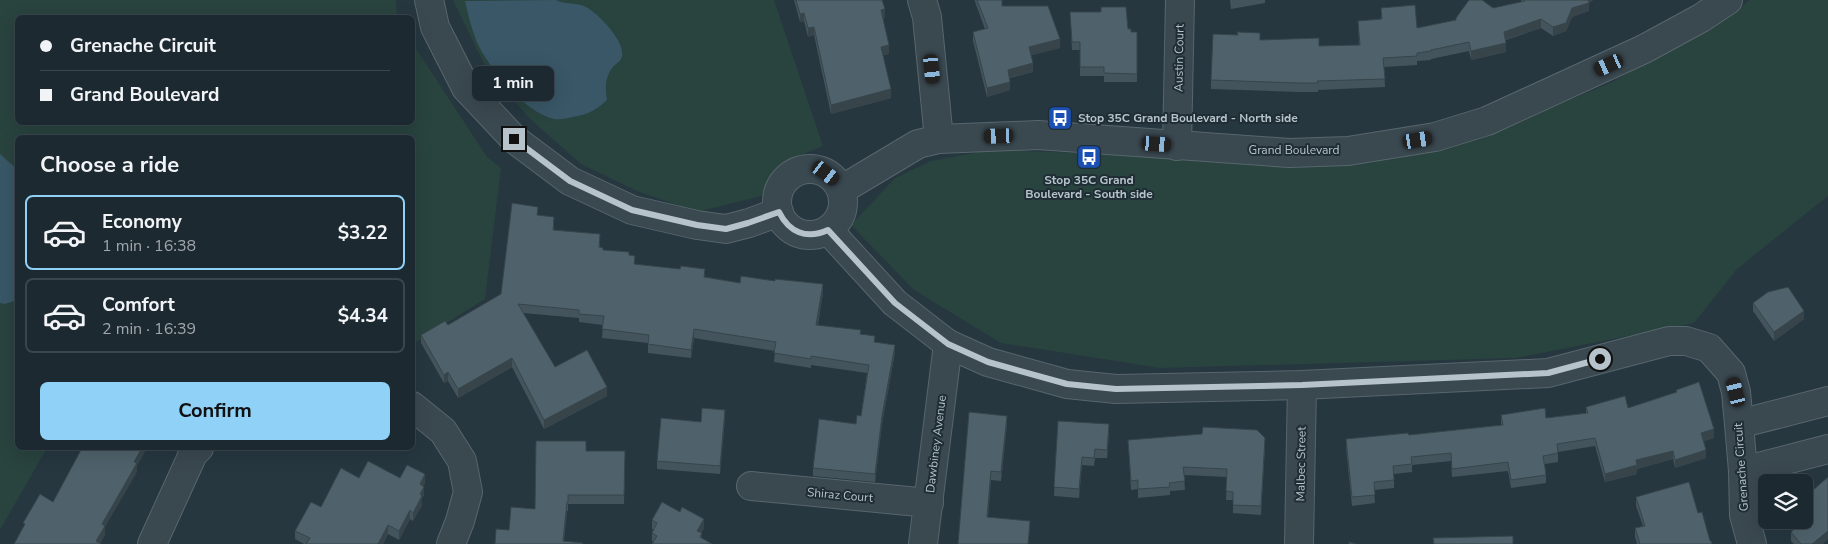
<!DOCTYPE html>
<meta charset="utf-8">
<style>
:root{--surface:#1c2930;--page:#253138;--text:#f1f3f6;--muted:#a0a6ab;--line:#3a454c;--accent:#8fd1f7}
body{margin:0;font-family:"Nunito Sans",sans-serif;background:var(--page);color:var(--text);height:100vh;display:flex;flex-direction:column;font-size:19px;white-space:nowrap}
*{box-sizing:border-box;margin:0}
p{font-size:16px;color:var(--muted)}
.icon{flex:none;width:28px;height:28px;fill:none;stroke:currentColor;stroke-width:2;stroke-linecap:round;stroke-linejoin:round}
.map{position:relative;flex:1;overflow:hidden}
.panel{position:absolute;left:15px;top:135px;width:400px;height:315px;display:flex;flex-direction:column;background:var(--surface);border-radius:8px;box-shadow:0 5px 20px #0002,0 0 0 1px var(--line)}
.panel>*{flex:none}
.top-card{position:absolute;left:15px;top:15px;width:400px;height:110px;border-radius:8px;box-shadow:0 5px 20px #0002,0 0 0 1px var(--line);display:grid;align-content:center;height:110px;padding:0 25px;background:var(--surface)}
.fabs{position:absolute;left:1758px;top:474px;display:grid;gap:10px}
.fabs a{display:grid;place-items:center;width:55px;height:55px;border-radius:8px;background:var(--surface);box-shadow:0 5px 20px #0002,0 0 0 1px var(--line);font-size:25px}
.end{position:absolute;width:22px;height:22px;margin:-11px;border:6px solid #b6c3ca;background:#111;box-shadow:0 0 0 2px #111}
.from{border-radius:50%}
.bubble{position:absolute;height:35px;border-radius:8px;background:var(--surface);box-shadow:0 5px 20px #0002,0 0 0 1px var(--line);font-size:16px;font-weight:700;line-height:35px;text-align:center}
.car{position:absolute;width:15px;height:30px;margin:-15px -8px;border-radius:6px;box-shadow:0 0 4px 1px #0007;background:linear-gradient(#222 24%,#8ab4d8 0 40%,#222 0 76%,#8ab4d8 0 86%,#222 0)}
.top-card b{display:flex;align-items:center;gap:18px;height:48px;font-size:19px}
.top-card b+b{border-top:1px solid var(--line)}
.top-card i{width:12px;height:12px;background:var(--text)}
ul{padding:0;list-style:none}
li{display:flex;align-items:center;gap:15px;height:75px;margin:0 10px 8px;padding:0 15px;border:2px solid var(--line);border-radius:8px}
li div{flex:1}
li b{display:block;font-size:19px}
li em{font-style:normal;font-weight:700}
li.current{border-color:var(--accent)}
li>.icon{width:45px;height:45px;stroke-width:1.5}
h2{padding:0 25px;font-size:22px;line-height:60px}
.button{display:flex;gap:10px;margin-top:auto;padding:10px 25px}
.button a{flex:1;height:58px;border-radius:8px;background:var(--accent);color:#111;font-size:20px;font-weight:700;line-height:58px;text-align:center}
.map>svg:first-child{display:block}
.green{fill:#29433f}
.water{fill:#395767}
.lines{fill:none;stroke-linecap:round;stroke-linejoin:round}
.minor-casing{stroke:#58666d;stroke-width:30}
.minor{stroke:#3a4850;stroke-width:28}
.wall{fill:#44545c}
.shaded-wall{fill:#37454b}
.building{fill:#4f626b;stroke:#37454b}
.route{stroke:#b6c3ca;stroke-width:6}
.labels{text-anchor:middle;stroke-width:4;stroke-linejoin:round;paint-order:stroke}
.street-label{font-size:12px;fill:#b6c3ca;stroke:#1f2d35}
.poi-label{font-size:12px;font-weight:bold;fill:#b6c3ca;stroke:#1f2d35;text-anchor:start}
</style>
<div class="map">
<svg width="1828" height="544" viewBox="0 0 1828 544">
<rect width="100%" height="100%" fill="#263740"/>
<!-- green -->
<g class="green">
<path d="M0 0H396L397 17 18 18V122H412L413 44 487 157 501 168 485 299 413 344 412 138H18V448H47L0 530Z"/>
<path d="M453 0H774L823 146 784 162 761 196 697 212 637 191 581 164 528 117 483 62Z"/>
<path d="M1749 0H1828V196L1737 269 1694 323 1516 358 1160 368 1001 343 914 290 851 225 895 178 931 161 990 150 1330 161 1475 139 1610 83 1739 9Z"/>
</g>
<!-- water -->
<g class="water">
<path d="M556 0C564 5 577 2 586 7 598 13 629 45 621 59 620 62 615 64 613 67 605 76 605 89 607 100 597 110 586 115 573 117 567 118 560 120 554 119 526 112 496 76 482 52 473 36 469 18 465 1Z"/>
<path d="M0 154 18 170 17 300 5 304 0 303Z"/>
</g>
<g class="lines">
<defs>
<g id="minor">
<path d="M429 0 435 27 466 88 514 139 570 181 632 210 697 225 726 229 749 223 779 212"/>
<path d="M922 0 927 17 939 139"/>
<path d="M1177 146 1180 0"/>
<circle cx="810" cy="202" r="33"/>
<path d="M841 190 918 144 939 139 1038 135 1289 153 1348 151 1435 137 1487 121 1644 49 1701 18 1728 0"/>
<path d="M828 230 895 303 948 344 988 362 1067 384 1116 389 1302 385 1548 373 1669 341H1686L1709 348 1731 373 1736 392 1739 424 1743 471 1744 515 1752 544"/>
<path d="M412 406 443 431 462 461 468 492 460 521 451 544"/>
<path d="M1739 424 1828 401"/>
<path d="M1743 471 1828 449"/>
<path d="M751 486 929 503"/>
<path d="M152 544 193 454 199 448"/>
<path d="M923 544 948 344"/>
<path d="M1299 544 1302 385"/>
</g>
</defs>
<!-- minor casing -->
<use href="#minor" class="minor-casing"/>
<!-- minor -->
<use href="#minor" class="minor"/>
</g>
<!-- wall -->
<g class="wall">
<path d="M794 0H882L885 17 883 18 889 54 883 55 891 98 831 114 814 35 808 37 804 21 800 22Z"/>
<path d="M975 0H1002V6L1060 48 1031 55 1033 72 1010 78V90L987 97 973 41V32L985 29 975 2Z"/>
<path d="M1230 0H1265V3L1231 9Z"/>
<path d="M1521 0H1593L1589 3V11L1572 17 1566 31 1553 36 1541 28 1506 40V52L1471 60 1469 51 1431 59V60L1417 61V65L1384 67 1385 87 1318 90V92H1298L1211 89V80L1237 35V32L1260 40 1319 46 1359 45 1358 21 1381 19V8L1417 28 1456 20 1493 8 1522 2Z"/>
<path d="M1070 12 1128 29 1131 32H1137V82H1104V76H1080V50H1072Z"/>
<path d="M538 215 554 226V230L600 243V247L603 250 629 255 635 264 740 283 823 293 818 325 861 334 895 353 882 424 875 482 813 476V468L856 424 861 416 867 373 811 365V368L774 362 775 351 694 338 691 358 648 353V343L602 338 603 325 579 322V318L523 313 555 367 607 396 544 429 512 367 458 398 448 381 444 383 421 343V335L448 325 501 294Z"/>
<path d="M1753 303 1804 319 1774 341 1753 311Z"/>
<path d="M1676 390 1714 438 1704 441 1706 458 1675 468 1673 459 1637 469V474L1605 482 1595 446 1558 452V462L1545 464 1546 475V483L1511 488 1508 471 1452 477 1451 461 1412 465V472L1394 474V488L1374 490 1375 503 1352 506 1346 448V439L1409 435 1501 425V415L1546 418 1586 413V407L1628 408 1676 392Z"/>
<path d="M725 418 720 474 657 469V461L701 422Z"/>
<path d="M1058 421 1109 433 1107 458H1095L1094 466 1082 465 1079 498 1054 496Z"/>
<path d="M1007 424 1001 481 991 480 988 517 1030 529 1028 544H958Z"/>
<path d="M1128 440 1265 447 1261 515 1233 513V500H1226L1227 477 1184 475 1185 490 1170 491V495L1138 498V489L1131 490Z"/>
<path d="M625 451 624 504H568V511H567L564 541 495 544 509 530 535 509Z"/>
<path d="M359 478H400L425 483 423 486 424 495 422 498V505L413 521 410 519 399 540 388 534 383 544H304L295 539V531L321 507Z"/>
<path d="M1636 497 1698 513 1710 541 1712 544H1637L1635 537V528L1643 526 1636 506Z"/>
<path d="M1804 498 1823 544H1794L1791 541V532L1802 522 1800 520H1804Z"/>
<path d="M652 520 704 528 701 533 702 539 654 542 652 541V533L654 530 652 529Z"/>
</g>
<!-- shaded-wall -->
<g class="shaded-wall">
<path d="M1586 0H1593L1589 3V11L1572 17 1566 31 1553 36V27L1572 8Z"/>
<path d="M885 9V17L881 18V10Z"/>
<path d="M804 13V21L800 22V14Z"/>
<path d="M1541 19V28L1504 40V32Z"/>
<path d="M814 27V35L808 37V28Z"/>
<path d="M1060 39V48L1029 56V47Z"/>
<path d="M1506 43V52L1471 60V51Z"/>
<path d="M889 45V54L881 55V47Z"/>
<path d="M1033 63V72L1008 78V70Z"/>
<path d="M1010 82V90L987 97V88Z"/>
<path d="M891 89V98L831 114V105Z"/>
<path d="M823 284V293L816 333V325Z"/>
<path d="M1804 311V319L1774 341V332Z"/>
<path d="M694 329V338L691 358V350Z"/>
<path d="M895 345V353L882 424 875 482V474L882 416Z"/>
<path d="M512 358V367L458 398V389Z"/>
<path d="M448 372V381L444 383V375Z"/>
<path d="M607 387V396L544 429V420Z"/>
<path d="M725 410V418L720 474V466Z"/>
<path d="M1007 416V424L1001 481V472Z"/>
<path d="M1109 424V433L1107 458V450Z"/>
<path d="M1714 429V438L1701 442V433Z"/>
<path d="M142 448H147L137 466V472L105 527V535L100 544 96 541 102 524Z"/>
<path d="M1706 450V458L1675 468V460Z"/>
<path d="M1673 451V459L1637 469V474L1605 482V474L1636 460Z"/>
<path d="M1082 457V465L1079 498V489Z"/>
<path d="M991 471V480L987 526V517Z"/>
<path d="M425 474V483L420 493V484Z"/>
<path d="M424 487V495L422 498V505L413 521V513L420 494Z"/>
<path d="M567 502V511L563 544Z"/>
<path d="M410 510V519L399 540V531Z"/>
<path d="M704 519V528L697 540V531Z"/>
<path d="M388 525V534L383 544H378Z"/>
<path d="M1828 531V539L1823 544H1812Z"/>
</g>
<!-- building -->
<g class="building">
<path d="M796 0H882L885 9 881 10 889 45 881 47 891 89 831 105 814 27 808 28 804 13 800 14Z"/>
<path d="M977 0H1002V6H1048L1060 39 1029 47 1033 63 1008 70 1010 82 987 88 973 32 988 28Z"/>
<path d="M1469 0H1482L1493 8 1525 1 1524 0H1588L1589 3 1572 8 1566 23 1553 27 1541 19 1504 32 1506 43 1471 51 1469 42 1431 50V51L1417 53V56L1383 58 1385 79 1317 81 1318 83H1298L1211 80 1213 34 1238 35 1237 32 1260 33V40L1319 38V46L1360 45 1358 21 1382 19 1381 8 1415 5 1417 28 1456 20V18Z"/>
<path d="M1101 7H1126L1128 29H1131V32H1137V74L1104 73V67H1080V42H1072L1070 12H1101Z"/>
<path d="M512 203 538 207 537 215 554 217 553 230 600 234 599 247 603 248V250L629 252V255L635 256 634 264 680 269 681 266 705 269 704 277 740 283 741 276 775 281V279L823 284 816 325 861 330 860 334 875 336 874 342 895 345 882 416 875 474 813 468 819 419 856 424 857 415 861 416 869 365 811 356V359L774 353 776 342 694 329 691 350 648 344 649 335 602 329 604 316 579 314V310L518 304 555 367 587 350 607 387 544 420 512 358 458 389 448 372 444 375 421 335 445 321 448 325 501 294Z"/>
<path d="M1788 287 1804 311 1774 332 1753 303 1768 292Z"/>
<path d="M1699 382 1714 429 1701 433 1706 450 1675 460 1673 451 1636 460 1637 465 1605 474 1595 438 1557 444 1558 453 1543 456 1546 475 1511 480 1508 462 1452 469 1451 453 1411 457 1412 464 1393 466 1394 480 1374 482 1375 495 1352 497 1346 439 1408 433 1409 435 1503 425 1501 415 1545 408 1546 418 1588 413 1586 407 1625 396 1628 408 1677 392 1676 390Z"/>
<path d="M702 408 725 410 720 466 657 461 661 418 701 422Z"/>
<path d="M969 412 1007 416 1001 472 991 471 987 517 1030 521 1028 544H958Z"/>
<path d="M1058 421 1109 424 1107 450 1095 449 1094 458 1082 457 1079 489 1054 487Z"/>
<path d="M1203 427 1257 430 1265 438 1261 506 1233 505V492L1226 491 1227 469 1183 467 1185 481 1169 483 1170 487 1138 489V480L1131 481 1128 440 1202 434Z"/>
<path d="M536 441H586V451H625L624 495H568V502H567L563 541 583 543 582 544H495L496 529 509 530 511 507 535 509Z"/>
<path d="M82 448H142L134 462 137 463 102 524 105 526 96 541 101 544H14L25 524 23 523 40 494 53 502Z"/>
<path d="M368 461 400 478 407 465 425 474 420 484 424 487 420 494 422 496 413 513 410 510 399 531 388 525 378 544H306L310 538 295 531 311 502 321 507 341 468 359 478Z"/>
<path d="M1828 477V531L1812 544H1801L1791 532 1807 519 1804 515V498Z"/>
<path d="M1689 482 1698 513 1702 512 1710 541H1711L1712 544H1640L1635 528 1645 526 1636 497Z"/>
<path d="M662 502 680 512 682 507 704 519 697 531 702 533 700 537 712 544H652L657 536 652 533 657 523 652 520Z"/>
<path d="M1513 536V544H1434L1433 538Z"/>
<path d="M1349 542 1356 544H1349Z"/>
</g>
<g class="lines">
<!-- route -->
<path class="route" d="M514 139 570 181 632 210 697 225 726 229 748 223 779 212C789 232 806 240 828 230L895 303 948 344 988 362 1067 384 1116 389 1302 385 1548 373 1600 359"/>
</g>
<!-- icons -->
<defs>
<symbol id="bus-square" viewBox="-11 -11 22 22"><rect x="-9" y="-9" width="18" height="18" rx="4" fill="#1a4fb4" stroke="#1f2d35"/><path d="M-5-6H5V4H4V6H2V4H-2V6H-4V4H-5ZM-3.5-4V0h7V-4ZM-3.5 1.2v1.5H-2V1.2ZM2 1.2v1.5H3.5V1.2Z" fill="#fff"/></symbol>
</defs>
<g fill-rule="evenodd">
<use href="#bus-square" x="1046" y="104" width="28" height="28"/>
<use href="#bus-square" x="1075" y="143" width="28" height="28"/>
</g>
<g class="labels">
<!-- street labels -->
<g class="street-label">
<text transform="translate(1179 58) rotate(-89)" y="4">Austin Court</text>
<text x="1294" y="154">Grand Boulevard</text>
<text transform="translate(936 444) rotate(-83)" y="4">Dawbiney Avenue</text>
<text transform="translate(1301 464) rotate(-89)" y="4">Malbec Street</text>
<text transform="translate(1741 467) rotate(-94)" y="4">Grenache Circuit</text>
<text transform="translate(840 495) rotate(5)" y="4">Shiraz Court</text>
</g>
<!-- poi labels -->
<g class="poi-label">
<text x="1078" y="122">Stop 35C Grand Boulevard - North side</text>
<text x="1089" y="184" text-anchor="middle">Stop 35C Grand<tspan x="1089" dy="14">Boulevard - South side</tspan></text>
</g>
</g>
</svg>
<div class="fabs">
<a><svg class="icon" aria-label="layers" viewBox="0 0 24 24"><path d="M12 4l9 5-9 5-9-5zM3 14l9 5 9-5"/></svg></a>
</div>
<i class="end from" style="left:1600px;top:359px"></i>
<i class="end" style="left:514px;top:139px"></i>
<div class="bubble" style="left:472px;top:66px;width:82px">1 min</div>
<i class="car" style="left:1609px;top:65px;rotate:246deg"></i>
<i class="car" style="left:932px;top:69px;rotate:174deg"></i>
<i class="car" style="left:999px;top:136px;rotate:268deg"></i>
<i class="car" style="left:1418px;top:140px;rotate:81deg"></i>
<i class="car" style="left:1157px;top:144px;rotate:94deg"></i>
<i class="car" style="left:826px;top:173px;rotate:127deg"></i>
<i class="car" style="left:1736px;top:392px;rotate:346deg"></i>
<div class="top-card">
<b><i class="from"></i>Grenache Circuit</b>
<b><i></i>Grand Boulevard</b>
</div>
<section class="panel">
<h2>Choose a ride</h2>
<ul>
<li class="current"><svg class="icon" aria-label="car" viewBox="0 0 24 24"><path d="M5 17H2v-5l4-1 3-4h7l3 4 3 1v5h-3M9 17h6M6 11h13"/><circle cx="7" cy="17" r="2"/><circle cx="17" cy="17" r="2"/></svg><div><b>Economy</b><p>1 min · 16:38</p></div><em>$3.22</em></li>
<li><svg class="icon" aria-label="car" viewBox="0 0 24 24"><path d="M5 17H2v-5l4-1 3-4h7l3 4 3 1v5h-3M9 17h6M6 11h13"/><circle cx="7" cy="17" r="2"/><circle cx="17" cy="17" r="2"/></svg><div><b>Comfort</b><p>2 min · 16:39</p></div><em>$4.34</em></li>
</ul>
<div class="button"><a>Confirm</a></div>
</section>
</div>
